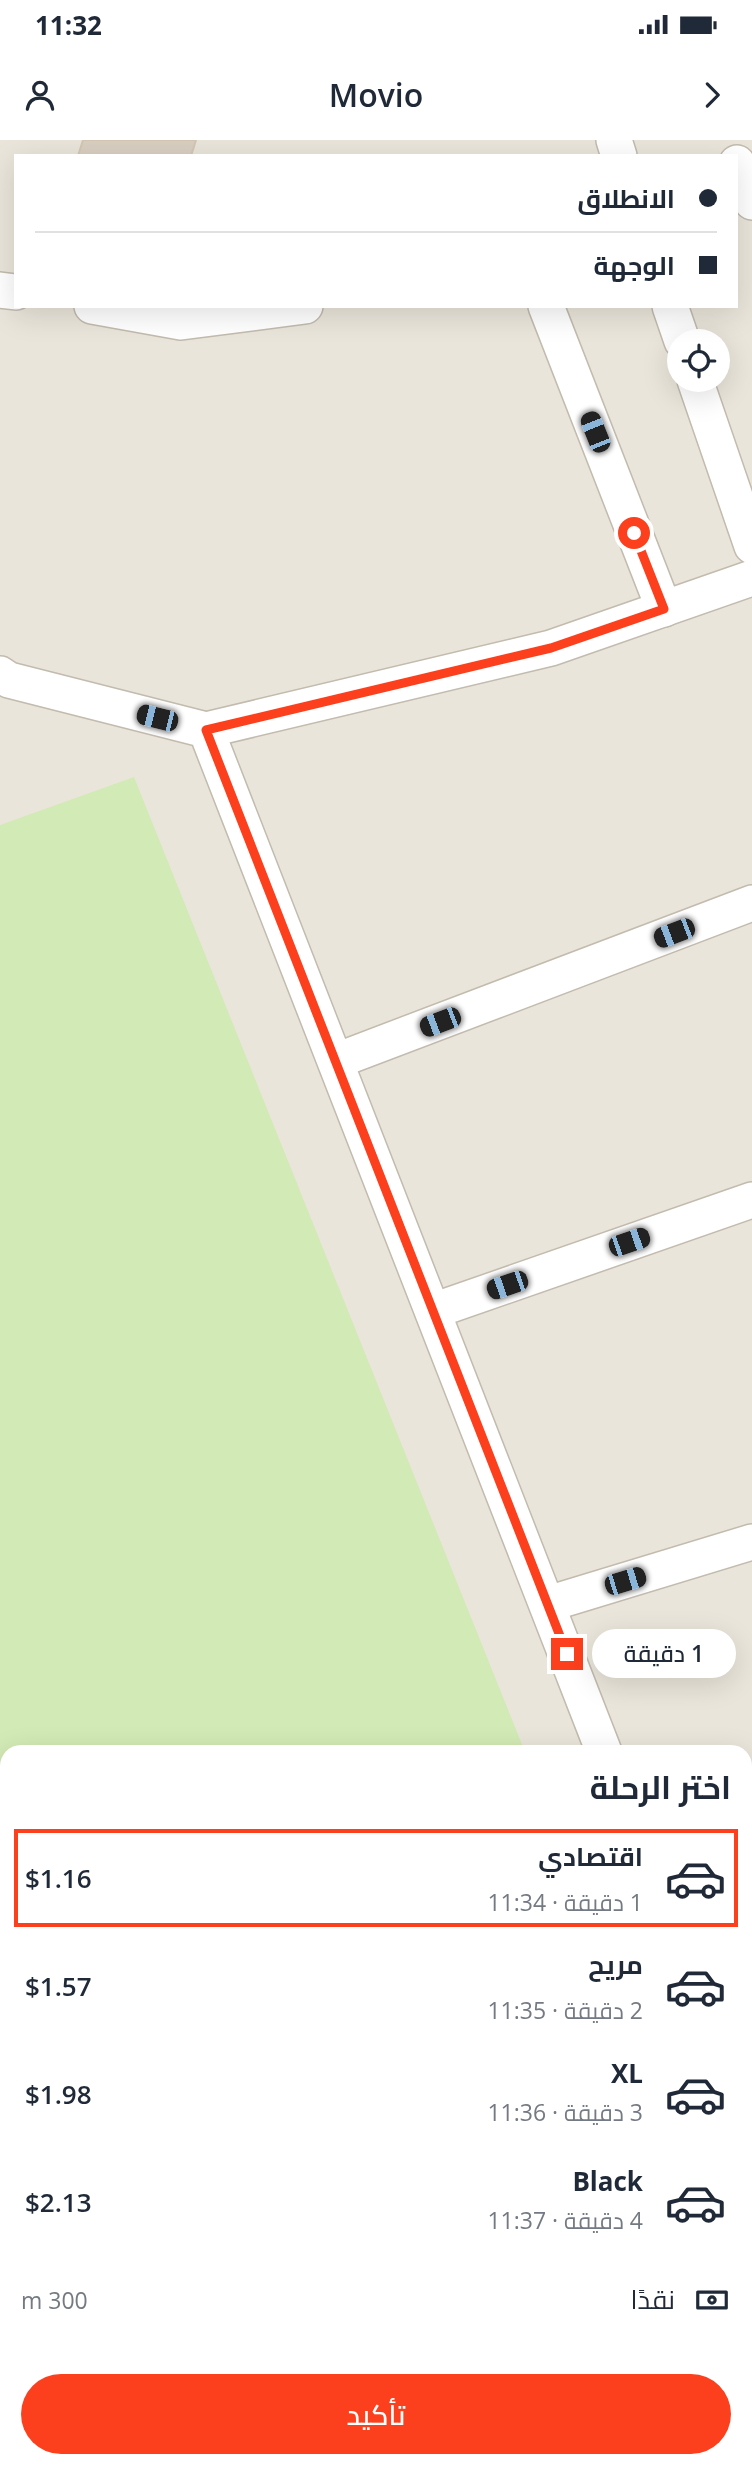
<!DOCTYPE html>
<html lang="ar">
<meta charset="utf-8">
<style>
:root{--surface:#fff;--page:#f2f2f3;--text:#1f2937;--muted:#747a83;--line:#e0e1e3;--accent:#fc3f1d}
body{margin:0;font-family:"Open Sans",Cairo,sans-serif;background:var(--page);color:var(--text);direction:rtl;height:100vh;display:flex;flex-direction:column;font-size:26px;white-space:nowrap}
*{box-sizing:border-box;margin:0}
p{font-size:23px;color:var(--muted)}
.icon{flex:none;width:38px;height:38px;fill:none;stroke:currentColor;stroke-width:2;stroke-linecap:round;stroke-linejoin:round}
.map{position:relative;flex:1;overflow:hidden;direction:ltr}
.drawer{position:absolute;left:0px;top:1605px;width:752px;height:723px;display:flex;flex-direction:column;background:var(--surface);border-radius:21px 21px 0 0;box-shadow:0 7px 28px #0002;direction:rtl}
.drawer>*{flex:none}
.guide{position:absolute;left:14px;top:14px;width:724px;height:154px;border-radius:0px;box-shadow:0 7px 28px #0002;direction:rtl;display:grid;align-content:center;height:154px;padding:0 21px;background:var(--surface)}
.controls{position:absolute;left:667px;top:189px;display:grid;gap:14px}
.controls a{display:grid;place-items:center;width:63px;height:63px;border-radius:50%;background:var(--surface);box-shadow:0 7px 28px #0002;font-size:35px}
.end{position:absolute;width:32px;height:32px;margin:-16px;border:9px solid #fc3f1d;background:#fff;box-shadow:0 0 0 4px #fff}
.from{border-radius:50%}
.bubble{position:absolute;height:49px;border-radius:24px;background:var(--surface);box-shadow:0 7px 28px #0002;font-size:23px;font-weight:600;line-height:49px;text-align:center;direction:rtl}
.car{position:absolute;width:21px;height:42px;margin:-21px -10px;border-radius:9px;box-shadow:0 0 5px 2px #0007;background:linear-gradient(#222 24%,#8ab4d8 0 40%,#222 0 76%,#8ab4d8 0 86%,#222 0)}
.guide b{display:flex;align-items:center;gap:24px;height:66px;font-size:26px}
.guide b+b{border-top:2px solid var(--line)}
.guide i{width:18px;height:18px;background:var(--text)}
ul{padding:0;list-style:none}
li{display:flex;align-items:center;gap:21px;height:98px;margin:0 14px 10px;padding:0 7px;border:4px solid transparent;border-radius:0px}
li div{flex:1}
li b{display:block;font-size:26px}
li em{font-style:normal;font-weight:600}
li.on{border-color:var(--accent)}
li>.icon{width:63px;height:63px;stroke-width:1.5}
h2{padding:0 21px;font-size:32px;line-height:84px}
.pay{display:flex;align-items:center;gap:18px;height:77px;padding:0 21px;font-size:26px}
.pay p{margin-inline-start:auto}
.button{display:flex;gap:14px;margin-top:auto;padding:14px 21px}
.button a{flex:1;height:80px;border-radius:42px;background:var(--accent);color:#fff;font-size:28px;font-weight:600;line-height:80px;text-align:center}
.status{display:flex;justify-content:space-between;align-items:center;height:49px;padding:0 35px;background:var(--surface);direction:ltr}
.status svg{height:19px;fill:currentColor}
header{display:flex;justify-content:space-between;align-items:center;height:91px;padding:0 21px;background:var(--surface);font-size:32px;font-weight:600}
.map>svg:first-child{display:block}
.residential{fill:#eae5da;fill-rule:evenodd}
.green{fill:#d2eab5}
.building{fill:#d8cfc1;stroke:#d3c7b4;stroke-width:2}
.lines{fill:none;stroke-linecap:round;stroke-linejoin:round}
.minor-casing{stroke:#c2bbae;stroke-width:38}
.minor{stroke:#fff;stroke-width:35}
.route{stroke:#fc3f1d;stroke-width:9}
</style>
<div class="status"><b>11:32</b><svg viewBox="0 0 49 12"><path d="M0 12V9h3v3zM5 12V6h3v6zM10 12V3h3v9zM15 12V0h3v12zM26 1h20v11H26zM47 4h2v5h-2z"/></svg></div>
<header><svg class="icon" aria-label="forward" viewBox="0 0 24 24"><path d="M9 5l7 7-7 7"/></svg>Movio<svg class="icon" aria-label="person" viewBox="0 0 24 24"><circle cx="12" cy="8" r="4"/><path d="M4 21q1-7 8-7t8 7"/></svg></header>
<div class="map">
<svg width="752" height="2326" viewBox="0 0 752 2326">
<rect width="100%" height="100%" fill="#f6f3ec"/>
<!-- residential -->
<path class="residential" d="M0 0H752V2326H0ZM16 16H737V166H16ZM679 201H718V240H679ZM7 1612H746V2320H7Z"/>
<!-- green -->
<path class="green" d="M134 637 525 1612H7V2284L0 2286V685Z"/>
<!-- building -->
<g class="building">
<path d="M83 0H196L191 16H78Z"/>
<path d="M752 2171V2224L746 2226V2174Z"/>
<path d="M752 2264V2291L746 2293V2266Z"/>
<path d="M368 2320H415L417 2326H370Z"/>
<path d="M432 2320H500L491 2326H418Z"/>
<path d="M677 2320H719L705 2326H679Z"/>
</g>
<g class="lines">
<defs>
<g id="minor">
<path d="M614 0 619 16"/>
<path d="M737 23 752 62"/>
<path d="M0 150 16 152"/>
<path d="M92 166 181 182 305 166"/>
<path d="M546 166 664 469"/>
<path d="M670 166 682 201"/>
<path d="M695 240 752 406"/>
<path d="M0 534 9 540 206 590 604 1612"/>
<path d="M206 590 551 508 752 438"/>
<path d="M336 921 752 763"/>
<path d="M433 1171 752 1060"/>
<path d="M548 1464 752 1402"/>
<path d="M746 1753 752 1750"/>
<path d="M0 1873 7 1870"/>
<path d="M0 1939 7 1956"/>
<path d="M746 1982 752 1999"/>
<path d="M746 2107 752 2105"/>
<path d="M316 2320 318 2326"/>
<path d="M549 2320 552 2326"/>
<path d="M75 2326 95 2320"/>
</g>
</defs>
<!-- minor casing -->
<use href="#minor" class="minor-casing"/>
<!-- minor -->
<use href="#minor" class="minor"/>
</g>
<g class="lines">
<!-- route -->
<path class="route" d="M567 1514 206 590 551 508 664 469 634 393"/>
</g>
</svg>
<div class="controls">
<a><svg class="icon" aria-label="locate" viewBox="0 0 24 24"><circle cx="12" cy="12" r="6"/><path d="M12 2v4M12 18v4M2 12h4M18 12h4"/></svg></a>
</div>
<i class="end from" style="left:634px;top:393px"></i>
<i class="end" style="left:567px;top:1514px"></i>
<div class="bubble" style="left:592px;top:1489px;width:144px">1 دقيقة</div>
<i class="car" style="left:595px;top:292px;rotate:338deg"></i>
<i class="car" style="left:157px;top:578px;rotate:284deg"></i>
<i class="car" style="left:674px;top:793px;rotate:249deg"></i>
<i class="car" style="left:440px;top:882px;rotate:249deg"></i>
<i class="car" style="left:629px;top:1102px;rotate:71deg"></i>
<i class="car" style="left:507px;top:1145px;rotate:251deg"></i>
<i class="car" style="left:625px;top:1441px;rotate:73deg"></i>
<div class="guide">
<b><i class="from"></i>الانطلاق</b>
<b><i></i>الوجهة</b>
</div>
<section class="drawer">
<h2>اختر الرحلة</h2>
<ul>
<li class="on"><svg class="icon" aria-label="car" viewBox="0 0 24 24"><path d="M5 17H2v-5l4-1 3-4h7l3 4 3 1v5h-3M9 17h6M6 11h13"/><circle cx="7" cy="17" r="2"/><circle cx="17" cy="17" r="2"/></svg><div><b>اقتصادي</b><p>1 دقيقة · 11:34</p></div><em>$1.16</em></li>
<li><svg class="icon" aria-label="car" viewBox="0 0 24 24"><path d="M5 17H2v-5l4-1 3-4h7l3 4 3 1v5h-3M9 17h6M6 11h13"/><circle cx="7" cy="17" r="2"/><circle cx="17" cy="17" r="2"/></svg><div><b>مريح</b><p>2 دقيقة · 11:35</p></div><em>$1.57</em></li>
<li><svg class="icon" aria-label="car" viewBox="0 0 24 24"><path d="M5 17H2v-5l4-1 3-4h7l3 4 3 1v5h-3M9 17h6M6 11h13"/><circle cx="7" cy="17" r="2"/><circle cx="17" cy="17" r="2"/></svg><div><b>XL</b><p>3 دقيقة · 11:36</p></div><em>$1.98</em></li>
<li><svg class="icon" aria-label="car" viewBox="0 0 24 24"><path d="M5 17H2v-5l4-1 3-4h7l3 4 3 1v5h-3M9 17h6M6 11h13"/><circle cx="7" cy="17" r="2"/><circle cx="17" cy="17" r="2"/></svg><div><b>Black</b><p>4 دقيقة · 11:37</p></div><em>$2.13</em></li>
</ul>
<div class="pay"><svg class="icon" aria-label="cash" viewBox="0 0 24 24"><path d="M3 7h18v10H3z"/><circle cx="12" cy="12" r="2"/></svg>نقدًا<p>300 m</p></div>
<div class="button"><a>تأكيد</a></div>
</section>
</div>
